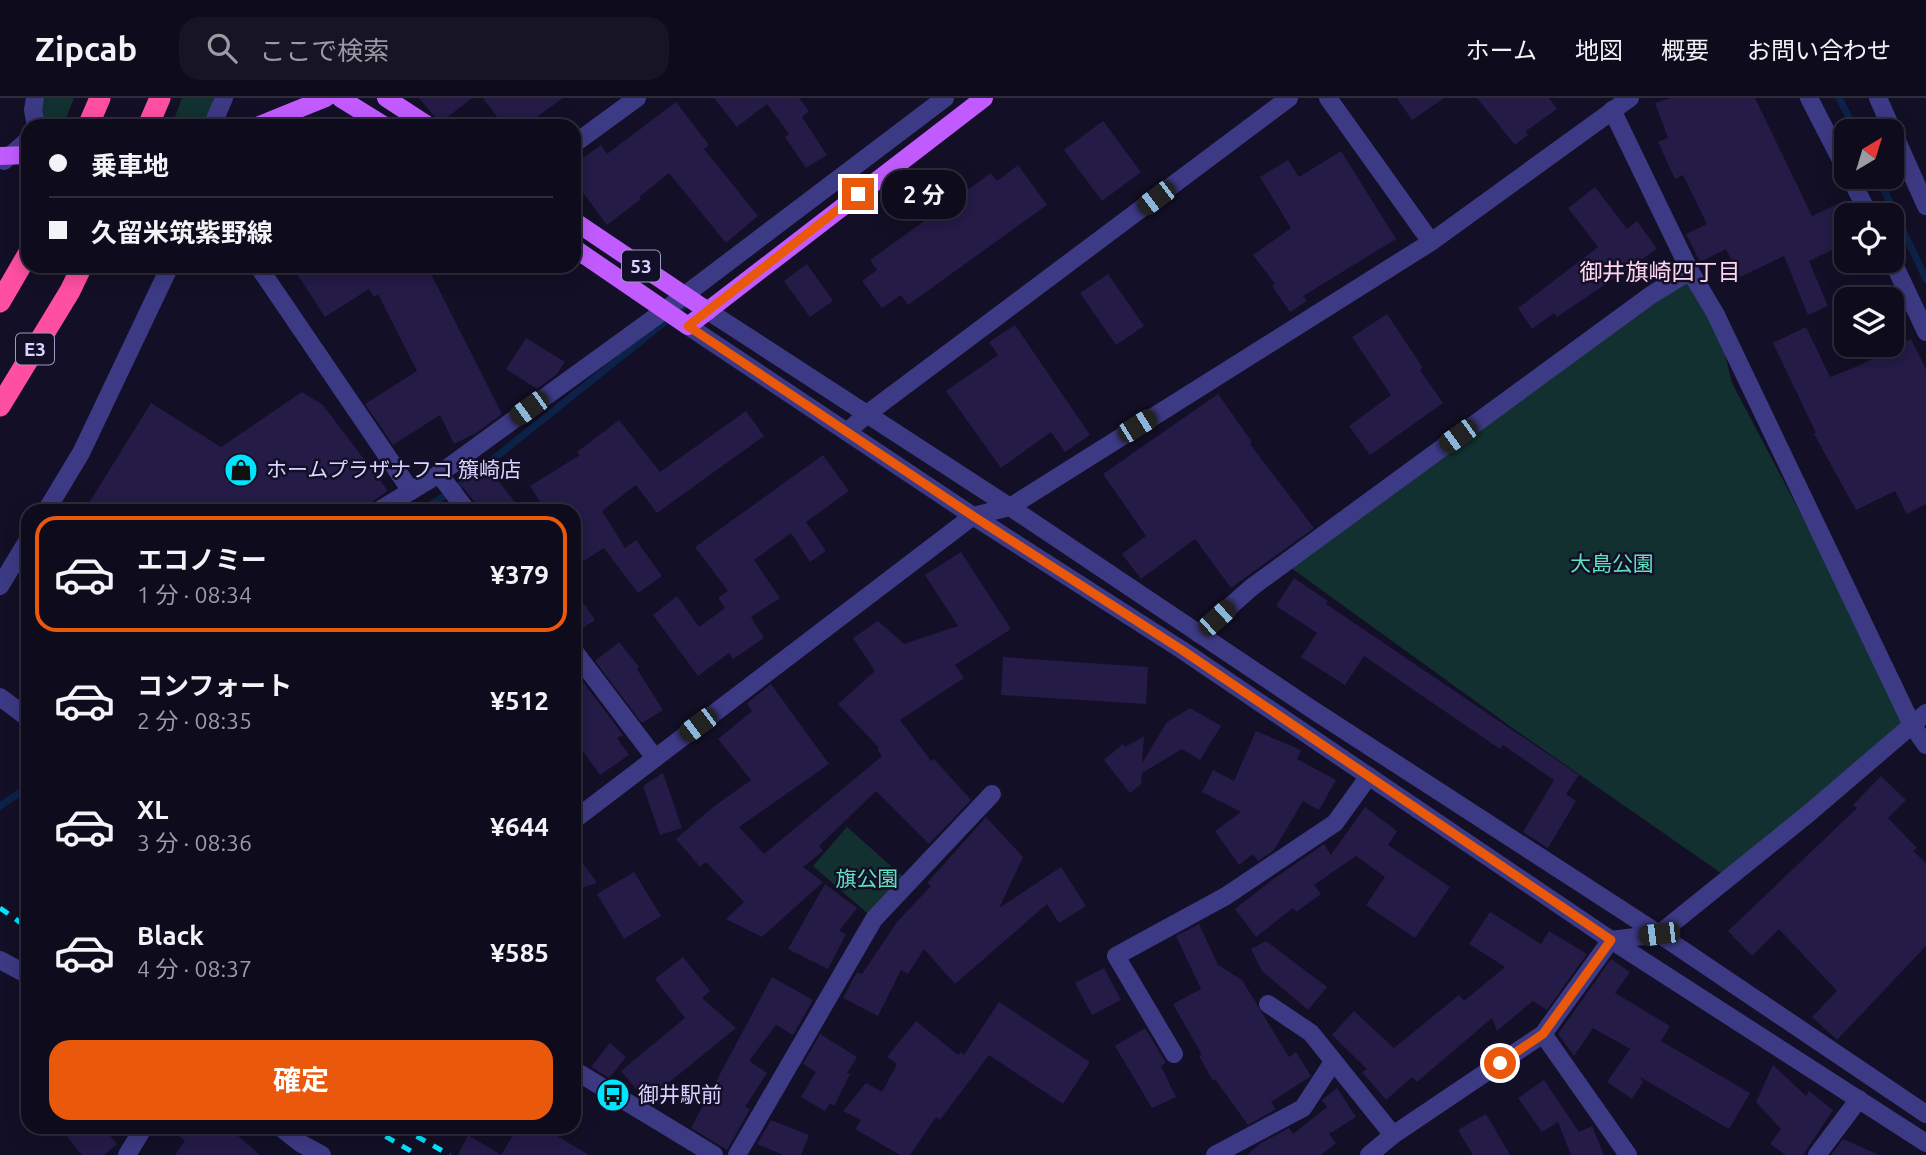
<!DOCTYPE html>
<html lang="ja">
<meta charset="utf-8">
<style>
:root{--surface:#0e0b1c;--page:#171425;--text:#f1f3f6;--muted:#9b9ba3;--line:#2e2b3b;--accent:#ea580c}
body{margin:0;font-family:Ubuntu,"Noto Sans JP",sans-serif;background:var(--page);color:var(--text);height:100vh;display:flex;flex-direction:column;font-size:26px;white-space:nowrap}
*{box-sizing:border-box;margin:0}
p{font-size:23px;color:var(--muted)}
.icon{flex:none;width:38px;height:38px;fill:none;stroke:currentColor;stroke-width:2;stroke-linecap:round;stroke-linejoin:round}
.map{position:relative;flex:1;overflow:hidden}
.side{position:absolute;left:21px;top:406px;width:560px;height:630px;display:flex;flex-direction:column;background:var(--surface);border-radius:21px;box-shadow:0 4px 18px #0003,0 0 0 2px var(--line)}
.side>*{flex:none}
.top-card{position:absolute;left:21px;top:21px;width:560px;height:154px;border-radius:21px;box-shadow:0 4px 18px #0003,0 0 0 2px var(--line);display:grid;align-content:center;height:154px;padding:0 28px;background:var(--surface)}
.needle{width:46px;rotate:38deg}
.tools{position:absolute;left:1834px;top:21px;display:grid;gap:14px}
.tools a{display:grid;place-items:center;width:70px;height:70px;border-radius:14px;background:var(--surface);box-shadow:0 4px 18px #0003,0 0 0 2px var(--line);font-size:35px}
.end{position:absolute;width:32px;height:32px;margin:-16px;border:9px solid #ea580c;background:#fff;box-shadow:0 0 0 4px #fff}
.from{border-radius:50%}
.bubble{position:absolute;height:49px;border-radius:21px;background:var(--surface);box-shadow:0 4px 18px #0003,0 0 0 2px var(--line);font-size:23px;font-weight:700;line-height:49px;text-align:center}
.car{position:absolute;width:21px;height:42px;margin:-21px -10px;border-radius:9px;box-shadow:0 0 5px 2px #0007;background:linear-gradient(#222 24%,#8ab4d8 0 40%,#222 0 76%,#8ab4d8 0 86%,#222 0)}
.top-card b{display:flex;align-items:center;gap:24px;height:66px;font-size:26px}
.top-card b+b{border-top:2px solid var(--line)}
.top-card i{width:18px;height:18px;background:var(--text)}
ul{padding:12px 0 0;list-style:none}
li{display:flex;align-items:center;gap:21px;height:116px;margin:0 14px 10px;padding:0 14px;border:4px solid transparent;border-radius:21px}
li div{flex:1}
li b{display:block;font-size:26px}
li em{font-style:normal;font-weight:700}
li.active{border-color:var(--accent)}
li>.icon{width:63px;height:63px;stroke-width:1.5}
.cta{display:flex;gap:14px;margin-top:auto;padding:14px 28px}
.cta a{flex:1;height:80px;border-radius:21px;background:var(--accent);color:#fff;font-size:28px;font-weight:700;line-height:80px;text-align:center}
header{display:flex;align-items:center;gap:42px;box-sizing:border-box;height:98px;padding:0 35px;background:var(--surface);border-bottom:2px solid var(--line)}
header strong{font-size:33px}
nav{display:flex;gap:38px;margin-inline-start:auto;font-size:24px}
.search{width:490px;height:63px;background:var(--page);display:flex;align-items:center;gap:18px;box-sizing:border-box;padding:0 24px;border-radius:21px;color:var(--muted);font-size:26px}
.map>svg:first-child{display:block}
.green{fill:#12302f}
.lines{fill:none;stroke-linecap:round;stroke-linejoin:round}
.stream{stroke:#0c2248;stroke-width:7}
.building{fill:#241b47}
.minor{stroke:#3d3a85;stroke-width:18}
.tertiary{stroke:#3d3a85;stroke-width:18}
.primary{stroke:#c25bff;stroke-width:18}
.motorway{stroke:#ff4fa3;stroke-width:21}
.rail{stroke:#00e5ff;stroke-width:5;stroke-dasharray:10 9;stroke-linecap:butt}
.route{stroke:#ea580c;stroke-width:9}
.labels{text-anchor:middle;stroke-width:5;stroke-linejoin:round;paint-order:stroke}
.shield{fill:#130f26;stroke:#9e99be;stroke-width:2}
.shield-label{font-size:19px;font-weight:bold;fill:#d9d4ff}
.poi-label{font-size:21px;fill:#d9d4ff;stroke:#130f26;text-anchor:start}
.park-label{font-size:21px;fill:#5fe0c0;stroke:#130f26}
.neighbourhood-label{font-size:23px;fill:#ffd6f0;stroke:#130f26}
</style>
<header>
<strong>Zipcab</strong>
<div class="search"><svg class="icon" aria-label="search" viewBox="0 0 24 24"><circle cx="10" cy="10" r="6"/><path d="M15 15l6 6"/></svg>ここで検索</div>
<nav><a>ホーム</a><a>地図</a><a>概要</a><a>お問い合わせ</a></nav>
</header>
<div class="map">
<svg width="1926" height="1057" viewBox="0 0 1926 1057">
<rect width="100%" height="100%" fill="#130f26"/>
<!-- green -->
<g class="green">
<path d="M40 0H74L63 28H45L37 7Z"/>
<path d="M182 0H214L206 21 172 27Z"/>
<path d="M1690 173 1715 215 1732 285 1912 627 1731 782 1514 631 1287 467Z"/>
<path d="M847 729 909 784 874 821 813 768Z"/>
</g>
<g class="lines">
<!-- stream -->
<g class="stream">
<path d="M1839 0 1856 33"/>
<path d="M1878 79 1926 181"/>
<path d="M421 413 457 390 691 203"/>
<path d="M0 708 28 689"/>
</g>
</g>
<!-- building -->
<g class="building">
<path d="M419 0H472L440 25Z"/>
<path d="M483 0H563L524 28H504Z"/>
<path d="M714 0H799L809 13 802 19 827 57 806 70 785 39 789 36 767 6 737 29Z"/>
<path d="M1397 0H1444L1412 22Z"/>
<path d="M1477 0H1549L1557 11 1526 33 1528 37 1515 47Z"/>
<path d="M1670 0H1755L1812 118 1846 102V145L1809 163 1828 208 1808 217 1784 158 1740 179 1726 151 1700 164 1686 136 1707 126 1683 77 1675 81 1658 44 1668 40 1655 5Z"/>
<path d="M676 4 709 47 704 51 758 118 726 145 669 75 639 99 641 101 607 127 574 83V66L601 47 607 56Z"/>
<path d="M1103 23 1141 74 1102 103 1064 52Z"/>
<path d="M1341 53 1396 141 1303 198 1307 203 1290 214 1272 188 1275 186 1253 157 1291 130 1260 79 1288 62 1299 79Z"/>
<path d="M1018 67 1047 107 908 207 901 197 882 210 862 183 877 172 870 162 991 75 997 83Z"/>
<path d="M1595 89 1627 131 1637 123 1657 151 1557 219 1554 215 1532 231 1518 210 1598 149 1568 110Z"/>
<path d="M807 166 833 203 810 219 784 183Z"/>
<path d="M292 168H427L502 316 476 335 454 346 440 317 393 347 365 306 417 273 378 196 374 199 369 191 325 219Z"/>
<path d="M1108 176 1144 228 1116 247 1080 195Z"/>
<path d="M1387 216 1423 270 1420 272 1443 305 1370 357 1349 328 1391 297 1352 239Z"/>
<path d="M1015 227 1090 337 1065 354 1051 334 1001 370 946 293 998 257 989 244Z"/>
<path d="M1806 229 1830 279 1858 268 1911 241 1926 271V406L1907 416 1895 393 1856 412 1814 336 1816 335 1773 245Z"/>
<path d="M526 240 565 264 556 277 537 291 506 271Z"/>
<path d="M302 294 323 307 388 393 372 404 366 413H84L151 305 221 349Z"/>
<path d="M1218 296 1252 344 1250 346 1314 430 1231 490 1195 441 1141 481 1122 456 1146 438 1103 376Z"/>
<path d="M746 313 764 338 657 415 636 387 602 413 625 450 636 442 662 478 638 495 604 450 574 469V413H546L530 388 580 357 577 354 619 322 660 374Z"/>
<path d="M823 357 849 393 806 424 826 453 810 464 791 435 754 462 780 500 751 519 764 540 733 561 729 555 698 578 653 517 677 498 699 529 725 510 718 500 728 493 695 449Z"/>
<path d="M486 367 522 413H478L476 406 461 387Z"/>
<path d="M961 454 1011 531 955 567 964 580 900 622 931 663 934 661 971 702 929 746 876 693 819 748 823 753 803 769 823 784 762 839 726 821 744 804 706 764 700 769 676 741 713 709 751 682 718 641 752 613 747 605 771 586 829 666 739 729 764 756 882 658 877 651 879 650 838 606 875 573 853 540 878 523 904 546 958 528 925 477Z"/>
<path d="M1294 480 1328 503 1326 506 1579 677 1566 696 1576 703 1548 750 1523 734 1554 682 1503 647 1500 651 1364 558 1345 587 1301 559 1317 535 1276 508Z"/>
<path d="M574 491 595 522 574 536Z"/>
<path d="M619 544 639 569 637 571 663 612 642 625 595 563Z"/>
<path d="M1003 559 1148 569 1146 606 1001 597Z"/>
<path d="M578 577 623 637 617 640 629 657 600 677 574 641V580Z"/>
<path d="M1190 610 1221 628 1200 662 1182 651 1142 675 1141 686 1130 695 1104 662 1123 646 1125 649 1144 638 1142 665 1167 624Z"/>
<path d="M1256 633 1301 652 1297 661 1336 682 1319 712 1303 703 1274 752 1258 763 1253 756 1239 767 1215 733 1241 714 1202 694 1213 672 1234 683Z"/>
<path d="M663 675 682 730 660 737 643 688Z"/>
<path d="M1881 678 1906 702 1888 720 1917 750 1913 753 1926 765V848L1837 942 1812 919 1837 893 1779 831 1752 858 1728 833 1857 710 1853 707Z"/>
<path d="M1365 709 1397 733 1388 747 1450 789 1415 840 1366 807 1385 779 1356 758 1314 787 1321 796 1296 814 1293 810 1256 839 1235 811 1272 782 1324 746 1331 757Z"/>
<path d="M986 719 1023 759 999 810 1061 769 1086 808 1059 825 1047 806 955 886 924 851 908 876 901 872 878 918 843 900 857 874 862 876 897 824 931 788 927 785Z"/>
<path d="M574 753 597 785 574 792Z"/>
<path d="M634 774 661 818 624 841 597 796Z"/>
<path d="M825 786 857 810 839 833 846 836 828 871 788 851Z"/>
<path d="M1490 814 1541 846 1549 833 1587 856 1547 912 1533 903 1497 933 1492 920 1417 984 1412 979 1386 1002 1362 974 1367 971 1332 937 1354 913 1394 950 1459 897 1464 903 1505 869 1469 846Z"/>
<path d="M1199 826 1218 867 1242 882 1289 959 1296 954 1311 978 1271 1004 1276 1011 1248 1027 1215 981 1213 983 1199 958 1202 957 1173 906 1201 891 1176 838Z"/>
<path d="M1266 843 1327 889 1308 912 1262 873 1251 851Z"/>
<path d="M683 859 710 893 702 900 736 930 646 1003 621 973 685 920 655 881Z"/>
<path d="M1611 861 1630 874 1615 895 1670 928 1661 943 1750 995 1729 1031 1640 979 1643 984 1632 1001 1607 984 1630 951 1593 930 1574 958 1558 936Z"/>
<path d="M1104 870 1121 902 1092 917 1075 885Z"/>
<path d="M772 879 813 902 793 937 776 927 749 963 767 975 745 1009 750 1011 727 1052 691 1030Z"/>
<path d="M999 904 1090 964 1063 1006 989 957 940 1022 936 1019 910 1057H900L855 1031 861 1022 843 1013 866 985 882 994 897 966 887 959 916 923 958 957 961 954 964 957Z"/>
<path d="M1145 930 1166 965 1161 968 1176 999 1152 1010 1115 948Z"/>
<path d="M820 936 857 959 847 975 850 976 834 1008 830 1005 825 1013 801 999 816 974 803 966Z"/>
<path d="M610 945 626 959 609 980 591 969Z"/>
<path d="M1773 967 1806 998 1809 993 1833 1012 1803 1057H1786L1770 1046 1781 1031 1756 1004Z"/>
<path d="M1544 982 1579 1034 1592 1028 1604 1057H1571L1558 1024 1542 1034 1518 1000Z"/>
<path d="M1337 990 1356 1019 1329 1036 1336 1045 1321 1057H1247L1261 1045 1289 1030 1293 1036 1327 1009 1322 1002Z"/>
<path d="M1486 1016 1510 1057H1473L1458 1032Z"/>
<path d="M771 1022 809 1037 801 1057H783L757 1046Z"/>
<path d="M73 1029H103L117 1046 104 1057H82L65 1036Z"/>
<path d="M169 1029H228L260 1057H175L185 1043Z"/>
<path d="M518 1029H542L589 1057H458L468 1037 501 1057Z"/>
<path d="M1843 1041 1879 1057H1831Z"/>
</g>
<g class="lines">
<!-- minor -->
<g class="minor">
<path d="M35 0 33 12 36 28"/>
<path d="M1328 0 1431 144"/>
<path d="M1612 12 1690 173 1715 215 1912 627 1926 647"/>
<path d="M212 28 224 0"/>
<path d="M574 46 637 0"/>
<path d="M4 63 28 42"/>
<path d="M258 168 411 393"/>
<path d="M847 334 867 316 1289 0"/>
<path d="M439 376 467 413"/>
<path d="M46 413 81 355 170 168"/>
<path d="M378 413 439 376 665 212 945 0"/>
<path d="M0 488 28 442"/>
<path d="M1199 536 1252 489 1651 197 1690 173"/>
<path d="M574 553 655 660"/>
<path d="M574 722 973 418 1010 409 1431 144 1630 0"/>
<path d="M0 862 28 877"/>
<path d="M1268 906 1311 935 1393 1037"/>
<path d="M1543 936 1628 1057"/>
<path d="M1174 956 1116 858 1226 798 1335 725 1369 678"/>
<path d="M280 1029 300 1045 322 1057"/>
<path d="M127 1057 144 1029"/>
<path d="M737 1057 874 821 992 696"/>
<path d="M1215 1057 1303 1010 1333 964"/>
<path d="M1369 1057 1393 1037 1543 936 1611 842 1659 836 1808 716 1926 615"/>
<path d="M1817 1057 1859 1001"/>
</g>
<!-- tertiary -->
<g class="tertiary">
<path d="M1809 0 1846 72"/>
<path d="M1878 0 1926 108"/>
<path d="M1850 79 1869 117"/>
<path d="M1892 162 1926 234"/>
<path d="M708 213 1010 409 1310 610 1659 836 1926 1016"/>
<path d="M688 228 973 418 1182 552 1611 842 1926 1045"/>
<path d="M0 599 28 620"/>
<path d="M574 972 714 1057"/>
</g>
<!-- primary -->
<g class="primary">
<path d="M340 0 385 28"/>
<path d="M386 0 429 28"/>
<path d="M257 28 326 0"/>
<path d="M0 58 28 57"/>
<path d="M574 123 708 213"/>
<path d="M574 150 688 228 984 0"/>
</g>
<!-- motorway -->
<g class="motorway">
<path d="M88 28 100 0"/>
<path d="M148 28 160 0"/>
<path d="M0 204 28 156"/>
<path d="M0 308 70 193 82 168"/>
</g>
<!-- rail -->
<g class="rail">
<path d="M0 810 28 830"/>
<path d="M369 1029 418 1057"/>
<path d="M400 1029 450 1057"/>
</g>
</g>
<g class="lines">
<!-- route -->
<path class="route" d="M858 96 688 228 973 418 1182 552 1611 842 1543 936 1500 965"/>
</g>
<!-- icons -->
<defs>
<symbol id="shop-disc" viewBox="-11 -11 22 22"><circle r="9.5" fill="#00e5ff" stroke="#130f26"/><path d="M-5-2.5h2.3a2.7 3.5 0 0 1 5.4 0H5L5.5 6h-11ZM-1.5-2.5h3a1.5 2.3 0 0 0-3 0Z" fill="#111"/></symbol>
<symbol id="bus-disc" viewBox="-11 -11 22 22"><circle r="9.5" fill="#00e5ff" stroke="#130f26"/><path d="M-5-6H5V4H4V6H2V4H-2V6H-4V4H-5ZM-3.5-4V0h7V-4ZM-3.5 1.2v1.5H-2V1.2ZM2 1.2v1.5H3.5V1.2Z" fill="#111"/></symbol>
</defs>
<g fill-rule="evenodd">
<use href="#shop-disc" x="222" y="353" width="38" height="38"/>
<use href="#bus-disc" x="594" y="978" width="38" height="38"/>
</g>
<g class="labels">
<!-- shield labels -->
<g class="shield">
<rect x="622" y="152.5" width="38" height="31" rx="5"/>
<rect x="16" y="235.5" width="38" height="31" rx="5"/>
</g>
<g class="shield-label">
<text x="641" y="175">53</text>
<text x="35" y="258">E3</text>
</g>
<!-- poi labels -->
<g class="poi-label">
<text x="266" y="379">ホームプラザナフコ 籏崎店</text>
<text x="638" y="1004">御井駅前</text>
</g>
<!-- park labels -->
<g class="park-label">
<text x="1612" y="473">大島公園</text>
<text x="867" y="788">旗公園</text>
</g>
<!-- neighbourhood labels -->
<g class="neighbourhood-label">
<text x="1660" y="182">御井旗崎四丁目</text>
</g>
</g>
</svg>
<div class="tools">
<a><svg class="needle" viewBox="-14 -14 28 28"><path d="M0-13l5 13h-10z" fill="#e53935"/><path d="M0 13l5-13h-10z" fill="#9b9ba3"/></svg></a>
<a><svg class="icon" aria-label="locate" viewBox="0 0 24 24"><circle cx="12" cy="12" r="6"/><path d="M12 2v4M12 18v4M2 12h4M18 12h4"/></svg></a>
<a><svg class="icon" aria-label="layers" viewBox="0 0 24 24"><path d="M12 4l9 5-9 5-9-5zM3 14l9 5 9-5"/></svg></a>
</div>
<i class="end from" style="left:1500px;top:965px"></i>
<i class="end" style="left:858px;top:96px"></i>
<div class="bubble" style="left:882px;top:72px;width:84px">2 分</div>
<i class="car" style="left:1156px;top:100px;rotate:233deg"></i>
<i class="car" style="left:529px;top:310px;rotate:234deg"></i>
<i class="car" style="left:1137px;top:328px;rotate:58deg"></i>
<i class="car" style="left:1458px;top:338px;rotate:234deg"></i>
<i class="car" style="left:1217px;top:520px;rotate:48deg"></i>
<i class="car" style="left:698px;top:627px;rotate:233deg"></i>
<i class="car" style="left:1659px;top:836px;rotate:263deg"></i>
<div class="top-card">
<b><i class="from"></i>乗車地</b>
<b><i></i>久留米筑紫野線</b>
</div>
<section class="side">
<ul>
<li class="active"><svg class="icon" aria-label="car" viewBox="0 0 24 24"><path d="M5 17H2v-5l4-1 3-4h7l3 4 3 1v5h-3M9 17h6M6 11h13"/><circle cx="7" cy="17" r="2"/><circle cx="17" cy="17" r="2"/></svg><div><b>エコノミー</b><p>1 分 · 08:34</p></div><em>¥379</em></li>
<li><svg class="icon" aria-label="car" viewBox="0 0 24 24"><path d="M5 17H2v-5l4-1 3-4h7l3 4 3 1v5h-3M9 17h6M6 11h13"/><circle cx="7" cy="17" r="2"/><circle cx="17" cy="17" r="2"/></svg><div><b>コンフォート</b><p>2 分 · 08:35</p></div><em>¥512</em></li>
<li><svg class="icon" aria-label="car" viewBox="0 0 24 24"><path d="M5 17H2v-5l4-1 3-4h7l3 4 3 1v5h-3M9 17h6M6 11h13"/><circle cx="7" cy="17" r="2"/><circle cx="17" cy="17" r="2"/></svg><div><b>XL</b><p>3 分 · 08:36</p></div><em>¥644</em></li>
<li><svg class="icon" aria-label="car" viewBox="0 0 24 24"><path d="M5 17H2v-5l4-1 3-4h7l3 4 3 1v5h-3M9 17h6M6 11h13"/><circle cx="7" cy="17" r="2"/><circle cx="17" cy="17" r="2"/></svg><div><b>Black</b><p>4 分 · 08:37</p></div><em>¥585</em></li>
</ul>
<div class="cta"><a>確定</a></div>
</section>
</div>
